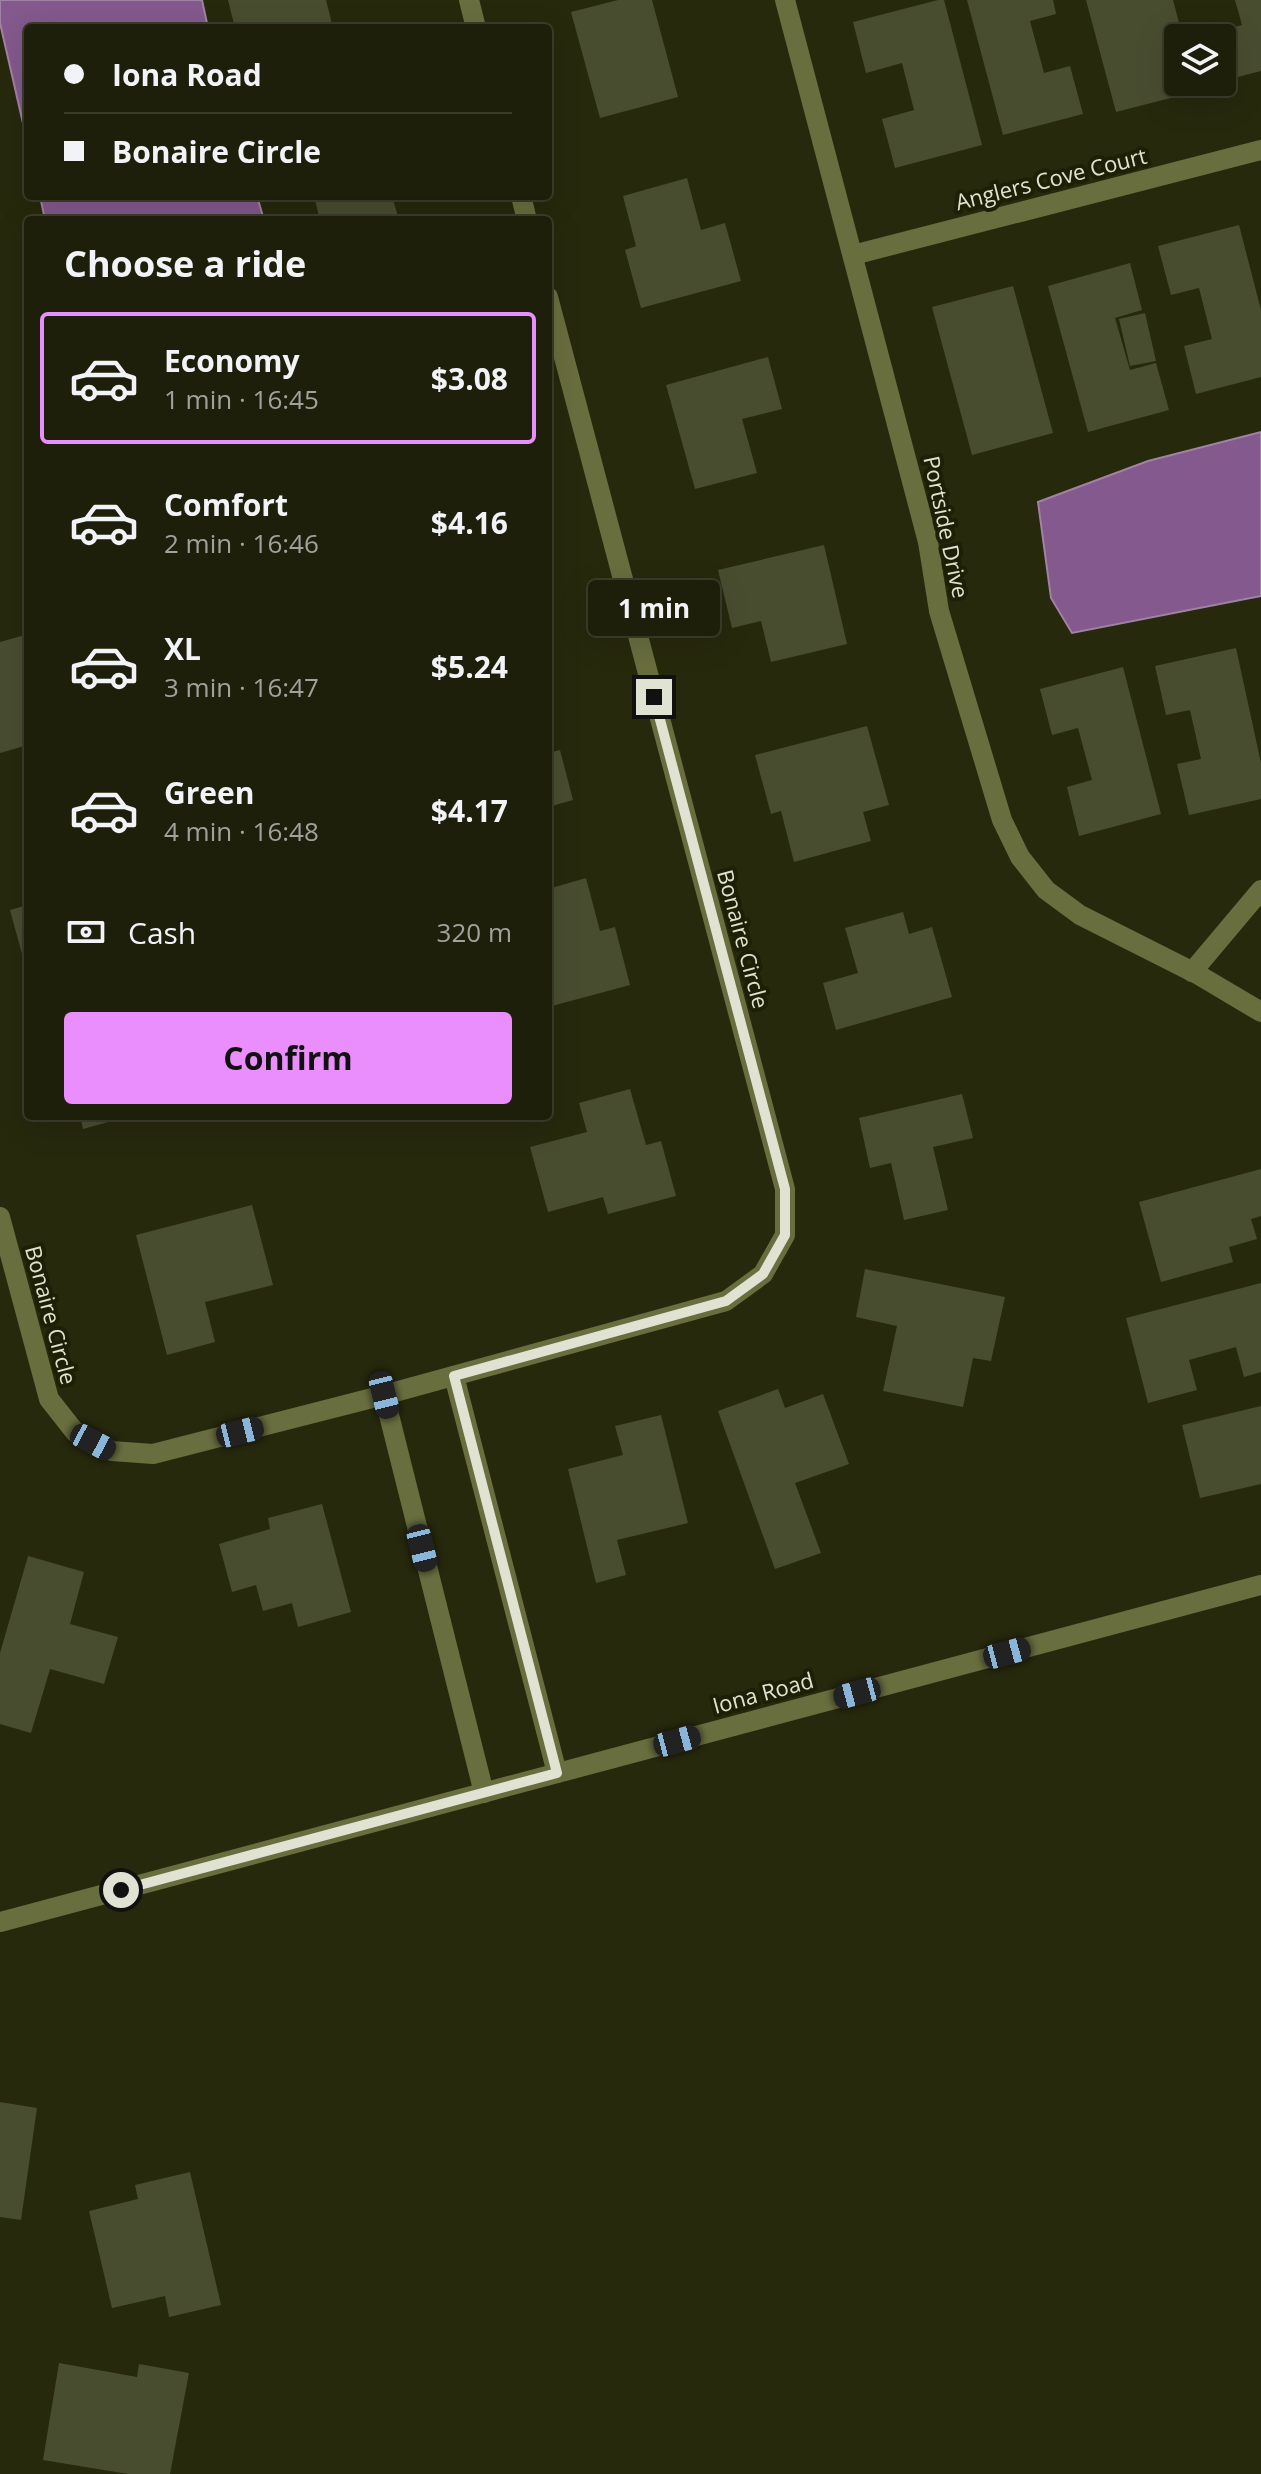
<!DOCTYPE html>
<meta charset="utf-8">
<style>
:root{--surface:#1d1f0a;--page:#2a2c18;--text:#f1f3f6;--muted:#a0a29c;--line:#3b3d2b;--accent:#ea8dfd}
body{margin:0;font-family:"Open Sans",sans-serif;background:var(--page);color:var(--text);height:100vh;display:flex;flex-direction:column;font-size:30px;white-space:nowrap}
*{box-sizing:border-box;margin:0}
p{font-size:26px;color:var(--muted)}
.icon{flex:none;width:44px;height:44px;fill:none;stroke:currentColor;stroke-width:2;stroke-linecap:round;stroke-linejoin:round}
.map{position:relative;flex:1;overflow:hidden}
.drawer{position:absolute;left:24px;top:216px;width:528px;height:904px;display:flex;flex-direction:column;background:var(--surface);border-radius:8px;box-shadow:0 8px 32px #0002,0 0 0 2px var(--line)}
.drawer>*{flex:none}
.guide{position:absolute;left:24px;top:24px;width:528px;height:176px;border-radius:8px;box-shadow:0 8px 32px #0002,0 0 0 2px var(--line);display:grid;align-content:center;height:176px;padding:0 40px;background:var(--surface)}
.controls{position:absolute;left:1164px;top:24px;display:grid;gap:16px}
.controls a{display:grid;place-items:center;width:72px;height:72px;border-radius:8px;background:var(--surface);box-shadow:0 8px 32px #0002,0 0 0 2px var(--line);font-size:40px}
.end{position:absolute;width:36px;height:36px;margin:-18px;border:10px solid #e0e3d2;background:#111;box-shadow:0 0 0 4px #111}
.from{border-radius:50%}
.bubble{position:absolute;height:56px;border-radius:8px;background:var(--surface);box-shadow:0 8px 32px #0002,0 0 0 2px var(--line);font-size:26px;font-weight:700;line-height:56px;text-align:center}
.car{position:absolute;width:24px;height:48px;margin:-24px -12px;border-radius:10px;box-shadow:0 0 6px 2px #0007;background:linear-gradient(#222 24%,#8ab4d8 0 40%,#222 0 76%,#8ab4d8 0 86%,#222 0)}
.guide b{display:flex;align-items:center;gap:28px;height:76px;font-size:30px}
.guide b+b{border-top:2px solid var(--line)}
.guide i{width:20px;height:20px;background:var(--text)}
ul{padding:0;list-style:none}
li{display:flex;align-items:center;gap:24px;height:132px;margin:0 16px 12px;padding:0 24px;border:4px solid transparent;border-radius:8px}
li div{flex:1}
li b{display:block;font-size:30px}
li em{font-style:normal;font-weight:700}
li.current{border-color:var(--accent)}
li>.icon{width:72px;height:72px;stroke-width:1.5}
h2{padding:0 40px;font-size:36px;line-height:96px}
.pay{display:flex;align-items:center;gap:20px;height:88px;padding:0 40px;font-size:30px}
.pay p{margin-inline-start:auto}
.button{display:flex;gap:16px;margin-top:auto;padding:16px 40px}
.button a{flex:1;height:92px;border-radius:8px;background:var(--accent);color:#111;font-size:32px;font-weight:700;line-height:92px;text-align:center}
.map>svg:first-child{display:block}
.water{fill:#84598d;stroke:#a082a2;stroke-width:2}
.building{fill:#494d30}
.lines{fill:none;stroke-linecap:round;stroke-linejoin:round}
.minor{stroke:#696e3f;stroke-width:20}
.route{stroke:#e0e3d2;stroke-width:10}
.labels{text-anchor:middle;stroke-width:8;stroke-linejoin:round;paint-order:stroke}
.street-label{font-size:22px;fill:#e0e3d2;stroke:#1d2004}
</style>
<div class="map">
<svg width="1261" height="2474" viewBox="0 0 1261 2474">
<rect width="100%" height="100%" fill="#27290d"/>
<!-- water -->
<g class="water">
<path d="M0 0H202L208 28H28V145L0 23Z"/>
<path d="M40 196H257L264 220H45Z"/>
<path d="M1261 432V596L1072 633 1051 598 1038 502 1148 461Z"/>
</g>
<!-- building -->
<g class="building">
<path d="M228 0H326L333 28H235Z"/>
<path d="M618 0H652L678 97 600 118 571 12Z"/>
<path d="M938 0H944L982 145 895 168 882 119 914 110 902 63 866 73 853 22Z"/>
<path d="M967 0H1053L1056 14 1030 21 1044 73 1070 66 1083 114 1003 135Z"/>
<path d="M1086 0H1173L1183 38H1178V82H1195L1198 91 1116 112Z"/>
<path d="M1235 0H1261V71L1230 79 1222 52V38H1218L1216 32 1242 25Z"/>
<path d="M687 178 701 230 725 223 741 281 641 308 625 250 636 246 623 196Z"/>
<path d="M314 196H392L399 220H320Z"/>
<path d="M1239 225 1261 310V377L1196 394 1184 346 1212 339 1199 288 1171 295 1158 246Z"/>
<path d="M1130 263 1142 310 1115 318 1130 370 1156 363 1169 410 1088 432 1048 286Z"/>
<path d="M1013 286 1053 433 972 455 932 307Z"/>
<path d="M1145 313 1156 361 1130 366 1119 319Z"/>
<path d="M768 357 782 409 742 419 757 473 695 489 666 385Z"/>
<path d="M824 545 847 644 771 662 761 621 732 628 718 570Z"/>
<path d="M25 635 28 646V745L0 753V642Z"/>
<path d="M1236 648 1261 763V799L1189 815 1177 764 1201 759 1190 710 1166 715 1155 666Z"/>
<path d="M1123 667 1161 814 1079 836 1067 787 1092 780 1078 728 1052 735 1040 689Z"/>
<path d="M867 726 889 805 863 812 871 841 794 862 781 811 771 814 755 755Z"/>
<path d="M560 750 573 800 548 807V753Z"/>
<path d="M586 878 600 931 615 927 630 985 552 1006 548 991V889Z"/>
<path d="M28 905V953L22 954 10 910Z"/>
<path d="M903 912 909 934 932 927 952 997 836 1030 823 983 858 973 845 928Z"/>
<path d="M630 1089 646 1145 661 1141 676 1196 608 1214 603 1197 548 1212 530 1147 587 1132 579 1103Z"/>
<path d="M962 1094 973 1138 933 1147 948 1210 904 1220 891 1163 870 1168 859 1118Z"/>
<path d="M80 1116H126V1117L83 1129Z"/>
<path d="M1261 1169V1216L1251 1219 1257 1239 1229 1247 1233 1262 1161 1282 1139 1202Z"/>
<path d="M252 1205 273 1285 205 1302 215 1342 167 1355 136 1235Z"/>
<path d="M865 1269 1005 1297 991 1361 973 1358 963 1407 883 1391 897 1326 856 1317Z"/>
<path d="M1261 1283V1372L1244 1377 1236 1347 1189 1360 1197 1390 1148 1403 1126 1318Z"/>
<path d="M778 1389 785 1408 823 1394 849 1464 795 1483 821 1553 775 1569 718 1411Z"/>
<path d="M1261 1406V1484L1200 1498 1182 1425Z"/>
<path d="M661 1415 688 1523 617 1540 626 1575 596 1583 568 1469 623 1455 615 1426Z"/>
<path d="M322 1504 351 1612 298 1627 292 1603 263 1611 256 1585 232 1592 219 1544 270 1529 268 1518Z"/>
<path d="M28 1556 84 1572 70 1624 118 1637 104 1684 50 1669 31 1733 0 1724V1653Z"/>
<path d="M0 2102 37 2108 21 2220 0 2217Z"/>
<path d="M190 2172 221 2305 169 2317 165 2296 112 2308 89 2211 138 2199 135 2185Z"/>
<path d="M59 2363 137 2377 139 2364 189 2373 170 2474H128L43 2460Z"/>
</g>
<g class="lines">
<!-- minor -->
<g class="minor">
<path d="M469 0 476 28"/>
<path d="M785 0 928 542 939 611 1002 820 1020 857 1046 890 1080 915 1197 974 1261 1012"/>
<path d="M521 196 527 220"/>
<path d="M853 255 1261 150"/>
<path d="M1192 972 1261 890"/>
<path d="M0 1217 49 1399 75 1432 112 1451 153 1454 384 1395 726 1301 763 1274 785 1235V1189L548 297"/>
<path d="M454 1376 557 1773"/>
<path d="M384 1395 484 1793"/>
<path d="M0 1922 1261 1585"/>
</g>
</g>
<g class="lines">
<!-- route -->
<path class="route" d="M121 1890 557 1773 454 1376 726 1301 763 1274 785 1235V1189L654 697"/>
</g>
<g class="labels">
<!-- street labels -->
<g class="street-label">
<text transform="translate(1051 179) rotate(-14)" y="8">Anglers Cove Court</text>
<text transform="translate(946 527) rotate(78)" y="8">Portside Drive</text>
<text transform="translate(743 939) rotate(75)" y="8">Bonaire Circle</text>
<text transform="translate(51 1315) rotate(75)" y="8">Bonaire Circle</text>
<text transform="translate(763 1693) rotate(-15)" y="8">Iona Road</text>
</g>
</g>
</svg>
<div class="controls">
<a><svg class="icon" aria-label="layers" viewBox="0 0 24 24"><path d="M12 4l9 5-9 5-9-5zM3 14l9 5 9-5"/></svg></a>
</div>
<i class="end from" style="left:121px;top:1890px"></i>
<i class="end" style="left:654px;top:697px"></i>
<div class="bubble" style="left:588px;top:580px;width:132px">1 min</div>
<i class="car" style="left:384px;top:1395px;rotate:166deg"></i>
<i class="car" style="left:240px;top:1432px;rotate:76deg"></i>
<i class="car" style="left:93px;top:1442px;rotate:118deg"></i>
<i class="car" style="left:422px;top:1548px;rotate:166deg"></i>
<i class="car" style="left:1007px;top:1653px;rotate:75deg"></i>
<i class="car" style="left:857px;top:1693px;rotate:255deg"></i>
<i class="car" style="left:677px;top:1741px;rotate:75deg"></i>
<div class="guide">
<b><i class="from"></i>Iona Road</b>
<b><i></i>Bonaire Circle</b>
</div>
<section class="drawer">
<h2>Choose a ride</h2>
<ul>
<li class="current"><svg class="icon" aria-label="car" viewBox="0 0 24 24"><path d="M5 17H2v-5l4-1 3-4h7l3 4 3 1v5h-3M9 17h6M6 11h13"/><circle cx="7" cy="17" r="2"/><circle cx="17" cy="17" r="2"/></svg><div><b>Economy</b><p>1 min · 16:45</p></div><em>$3.08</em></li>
<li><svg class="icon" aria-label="car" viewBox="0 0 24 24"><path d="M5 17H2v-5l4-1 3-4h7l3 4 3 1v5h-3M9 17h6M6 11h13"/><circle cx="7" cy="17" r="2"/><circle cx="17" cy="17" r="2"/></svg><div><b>Comfort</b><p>2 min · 16:46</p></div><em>$4.16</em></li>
<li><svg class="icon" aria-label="car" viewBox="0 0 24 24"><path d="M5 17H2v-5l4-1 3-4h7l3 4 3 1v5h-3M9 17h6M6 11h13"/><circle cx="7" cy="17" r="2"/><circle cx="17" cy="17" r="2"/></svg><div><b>XL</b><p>3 min · 16:47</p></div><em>$5.24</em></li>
<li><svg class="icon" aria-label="car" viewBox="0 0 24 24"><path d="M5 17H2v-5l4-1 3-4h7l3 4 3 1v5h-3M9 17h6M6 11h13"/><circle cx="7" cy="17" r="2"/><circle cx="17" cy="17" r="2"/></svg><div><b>Green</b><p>4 min · 16:48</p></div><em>$4.17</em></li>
</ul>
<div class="pay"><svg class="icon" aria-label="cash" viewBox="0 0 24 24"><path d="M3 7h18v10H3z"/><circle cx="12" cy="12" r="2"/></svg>Cash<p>320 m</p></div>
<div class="button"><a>Confirm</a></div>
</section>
</div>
